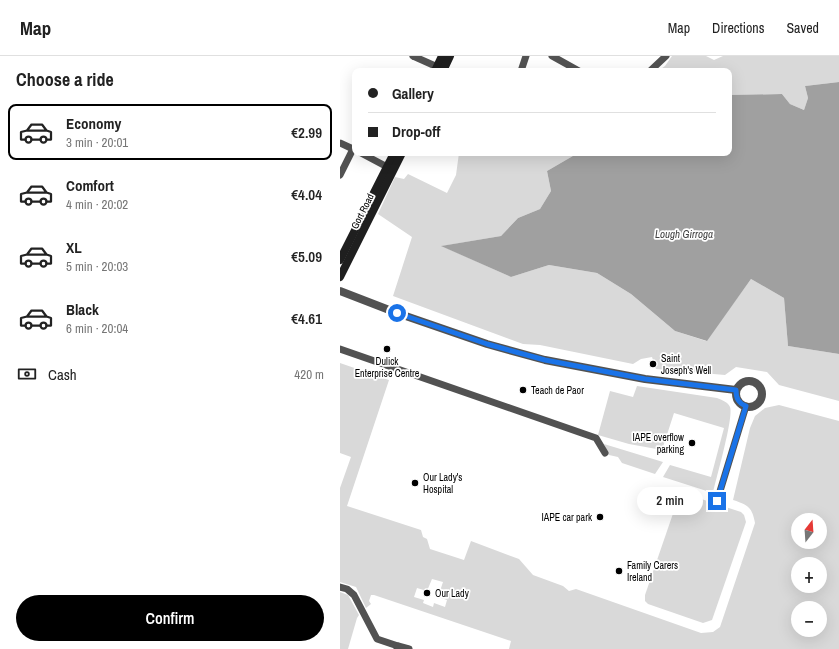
<!DOCTYPE html>
<meta charset="utf-8">
<style>
:root{--surface:#fff;--page:#f6f6f6;--text:#222;--muted:#767676;--line:#e0e0e0;--accent:#000}
body{margin:0;font-family:"Archivo Narrow",sans-serif;background:var(--page);color:var(--text);height:100vh;display:flex;flex-direction:column;font-size:15px;white-space:nowrap}
*{box-sizing:border-box;margin:0}
p{font-size:13px;color:var(--muted)}
.icon{flex:none;width:22px;height:22px;fill:none;stroke:currentColor;stroke-width:2;stroke-linecap:round;stroke-linejoin:round}
.map{position:relative;flex:1;overflow:hidden}
.panel{display:flex;flex-direction:column;background:var(--surface);width:340px}
.panel>*{flex:none}
.guide{position:absolute;left:12px;top:12px;width:380px;height:88px;border-radius:8px;box-shadow:0 4px 16px #0002;display:grid;align-content:center;height:88px;padding:0 16px;background:var(--surface)}
.needle{width:26px;rotate:17deg}
.buttons{position:absolute;left:451px;top:457px;display:grid;gap:8px}
.buttons a{display:grid;place-items:center;width:36px;height:36px;border-radius:50%;background:var(--surface);box-shadow:0 4px 16px #0002;font-size:20px}
.end{position:absolute;width:18px;height:18px;margin:-9px;border:5px solid #1a73e8;background:#fff;box-shadow:0 0 0 2px #fff}
.from{border-radius:50%}
.bubble{position:absolute;height:28px;border-radius:14px;background:var(--surface);box-shadow:0 4px 16px #0002;font-size:13px;font-weight:600;line-height:28px;text-align:center}
.guide b{display:flex;align-items:center;gap:14px;height:38px;font-size:15px}
.guide b+b{border-top:1px solid var(--line)}
.guide i{width:10px;height:10px;background:var(--text)}
ul{padding:0;list-style:none}
li{display:flex;align-items:center;gap:12px;height:56px;margin:0 8px 6px;padding:0 8px;border:2px solid transparent;border-radius:8px}
li div{flex:1}
li b{display:block;font-size:15px}
li em{font-style:normal;font-weight:600}
li.on{border-color:var(--accent)}
li>.icon{width:36px;height:36px;stroke-width:1.5}
h2{padding:0 16px;font-size:18px;line-height:48px}
.pay{display:flex;align-items:center;gap:10px;height:44px;padding:0 16px;font-size:15px}
.pay p{margin-inline-start:auto}
.action{display:flex;gap:8px;margin-top:auto;padding:8px 16px}
.action a{flex:1;height:46px;border-radius:24px;background:var(--accent);color:#fff;font-size:16px;font-weight:600;line-height:46px;text-align:center}
header{display:flex;align-items:center;gap:24px;box-sizing:border-box;height:56px;padding:0 20px;background:var(--surface);border-bottom:1px solid var(--line)}
header strong{font-size:19px}
nav{display:flex;gap:22px;margin-inline-start:auto;font-size:14px}
main{display:flex;flex:1;min-height:0}
.map>svg:first-child{display:block}
.green{fill:#d9d9d9;fill-rule:evenodd}
.water{fill:#a0a0a0}
.lines{fill:none;stroke-linecap:round;stroke-linejoin:round}
.minor{stroke:#525252;stroke-width:7}
.tertiary{stroke:#525252;stroke-width:8}
.secondary{stroke:#1f1f1f;stroke-width:8}
.route{stroke:#1a73e8;stroke-width:5}
.poi-dot{fill:#000;stroke:#fff;stroke-width:1.5}
.labels{text-anchor:middle;stroke-width:3.5;stroke-linejoin:round;paint-order:stroke}
.street-label{font-size:10px;fill:#000;stroke:#fff}
.poi-label{font-size:10px;fill:#000;stroke:#fff;text-anchor:start}
.water-label{font-size:11px;font-style:italic;fill:#414141;stroke:#fff}
</style>
<header>
<strong>Map</strong>
<nav><a>Map</a><a>Directions</a><a>Saved</a></nav>
</header>
<main>
<section class="panel">
<h2>Choose a ride</h2>
<ul>
<li class="on"><svg class="icon" aria-label="car" viewBox="0 0 24 24"><path d="M5 17H2v-5l4-1 3-4h7l3 4 3 1v5h-3M9 17h6M6 11h13"/><circle cx="7" cy="17" r="2"/><circle cx="17" cy="17" r="2"/></svg><div><b>Economy</b><p>3 min · 20:01</p></div><em>€2.99</em></li>
<li><svg class="icon" aria-label="car" viewBox="0 0 24 24"><path d="M5 17H2v-5l4-1 3-4h7l3 4 3 1v5h-3M9 17h6M6 11h13"/><circle cx="7" cy="17" r="2"/><circle cx="17" cy="17" r="2"/></svg><div><b>Comfort</b><p>4 min · 20:02</p></div><em>€4.04</em></li>
<li><svg class="icon" aria-label="car" viewBox="0 0 24 24"><path d="M5 17H2v-5l4-1 3-4h7l3 4 3 1v5h-3M9 17h6M6 11h13"/><circle cx="7" cy="17" r="2"/><circle cx="17" cy="17" r="2"/></svg><div><b>XL</b><p>5 min · 20:03</p></div><em>€5.09</em></li>
<li><svg class="icon" aria-label="car" viewBox="0 0 24 24"><path d="M5 17H2v-5l4-1 3-4h7l3 4 3 1v5h-3M9 17h6M6 11h13"/><circle cx="7" cy="17" r="2"/><circle cx="17" cy="17" r="2"/></svg><div><b>Black</b><p>6 min · 20:04</p></div><em>€4.61</em></li>
</ul>
<div class="pay"><svg class="icon" aria-label="cash" viewBox="0 0 24 24"><path d="M3 7h18v10H3z"/><circle cx="12" cy="12" r="2"/></svg>Cash<p>420 m</p></div>
<div class="action"><a>Confirm</a></div>
</section>
<div class="map">
<svg width="499" height="593" viewBox="0 0 499 593">
<rect width="100%" height="100%" fill="#fff"/>
<!-- green -->
<g class="green">
<path d="M332 0H366L374 4 383 0H499V26L465 30 468 42 464 54 450 48 442 38 389 39V15H318L325 10Z"/>
<path d="M119 97H238L207 115 211 135 200 153 178 162 161 180 102 190 171 221 209 209 257 217 291 238 335 275 366 285 411 223 444 242 448 290 499 298V345L439 329 427 316 396 311 385 319 316 313 312 301 301 303 293 308 200 289 183 288 53 240 72 181 38 158 55 121 64 123 68 118 107 137 116 119Z"/>
<path d="M0 307 49 324 7 450 81 474 83 481 87 483 90 493 124 504 131 485 179 503 193 519 223 530 229 535 236 533 361 577 373 576 380 571 415 467C412 451 408 449 393 444L410 372 415 360 425 352 439 349 499 365V593H169L171 585 34 539H31L29 545 31 548 26 552 16 531 0 526V432L11 401 0 397ZM458 464H480V486H458ZM458 508H480V530H458ZM92 523 103 526 98 541 107 544 105 551 94 547 93 551 83 547 84 544 74 541 77 532 87 535ZM458 552H480V574H458Z"/>
<path d="M297 330 377 342C382 344 388 346 390 351 394 361 376 423 373 437L323 421 330 409 371 421 384 372 334 357 322 394 289 388 258 379 270 335 293 341Z"/>
<path d="M264 388 323 406 315 418 282 407 278 401 269 399Z"/>
<path d="M346 438 401 456 404 459 406 466 372 564 363 567 308 548 305 545V539L338 443 341 439Z"/>
<path d="M0 536 8 539 19 559 17 562 8 593H0Z"/>
</g>
<!-- water -->
<path class="water" d="M499 26V298L448 290 444 242 411 223 367 285 335 275 291 238 257 217 209 209 171 221 101 190 161 180 178 162 200 153 211 135 207 115 238 97H389V39L442 38 450 48 464 54 468 42 465 30Z"/>
<g class="lines">
<!-- minor -->
<g class="minor">
<path d="M73 0 102 13"/>
<path d="M212 0 239 15"/>
<path d="M181 15 186 0"/>
<path d="M310 15 326 0"/>
<path d="M0 87 13 93"/>
<path d="M21 97 51 113"/>
<path d="M0 119 13 93 15 94"/>
<path d="M0 293 256 382 265 397"/>
<path d="M377 445 406 350"/>
<path d="M0 531 7 533 14 539 37 583 58 590 57 593"/>
<path d="M58 590 69 593"/>
</g>
<!-- tertiary -->
<g class="tertiary">
<path d="M0 235 57 257 147 288 205 304 305 323 396 334"/>
<circle cx="409" cy="338" r="13"/>
</g>
<!-- secondary -->
<g class="secondary">
<path d="M95 15 102 0"/>
<path d="M103 15 110 0"/>
<path d="M0 204 54 97"/>
<path d="M0 221 62 97"/>
</g>
</g>
<g class="lines">
<!-- route -->
<path class="route" d="M57 257 147 288 205 304 305 323 396 334C396 342 398 347 406 350L377 445"/>
</g>
<!-- markers -->
<g class="poi-dot">
<circle cx="47" cy="293" r="4"/>
<circle cx="313" cy="308" r="4"/>
<circle cx="183" cy="334" r="4"/>
<circle cx="352" cy="387" r="4"/>
<circle cx="75" cy="427" r="4"/>
<circle cx="260" cy="461" r="4"/>
<circle cx="279" cy="515" r="4"/>
<circle cx="87" cy="537" r="4"/>
</g>
<g class="labels">
<!-- street labels -->
<g class="street-label">
<text transform="translate(22 155) rotate(-63)" y="4">Gort Road</text>
</g>
<!-- poi labels -->
<g class="poi-label">
<text x="321" y="306">Saint<tspan x="321" dy="12">Joseph's Well</tspan></text>
<text x="47" y="309" text-anchor="middle">Dulick<tspan x="47" dy="12">Enterprise Centre</tspan></text>
<text x="191" y="338">Teach de Paor</text>
<text x="344" y="385" text-anchor="end">IAPE overflow<tspan x="344" dy="12">parking</tspan></text>
<text x="83" y="425">Our Lady's<tspan x="83" dy="12">Hospital</tspan></text>
<text x="252" y="465" text-anchor="end">IAPE car park</text>
<text x="287" y="513">Family Carers<tspan x="287" dy="12">Ireland</tspan></text>
<text x="95" y="541">Our Lady</text>
</g>
<!-- water labels -->
<g class="water-label">
<text x="344" y="182">Lough Girroga</text>
</g>
</g>
</svg>
<div class="buttons">
<a><svg class="needle" viewBox="-14 -14 28 28"><path d="M0-13l5 13h-10z" fill="#e53935"/><path d="M0 13l5-13h-10z" fill="#767676"/></svg></a>
<a>+</a>
<a>−</a>
</div>
<i class="end from" style="left:57px;top:257px"></i>
<i class="end" style="left:377px;top:445px"></i>
<div class="bubble" style="left:297px;top:431px;width:66px">2 min</div>
<div class="guide">
<b><i class="from"></i>Gallery</b>
<b><i></i>Drop-off</b>
</div>
</div>
</main>
